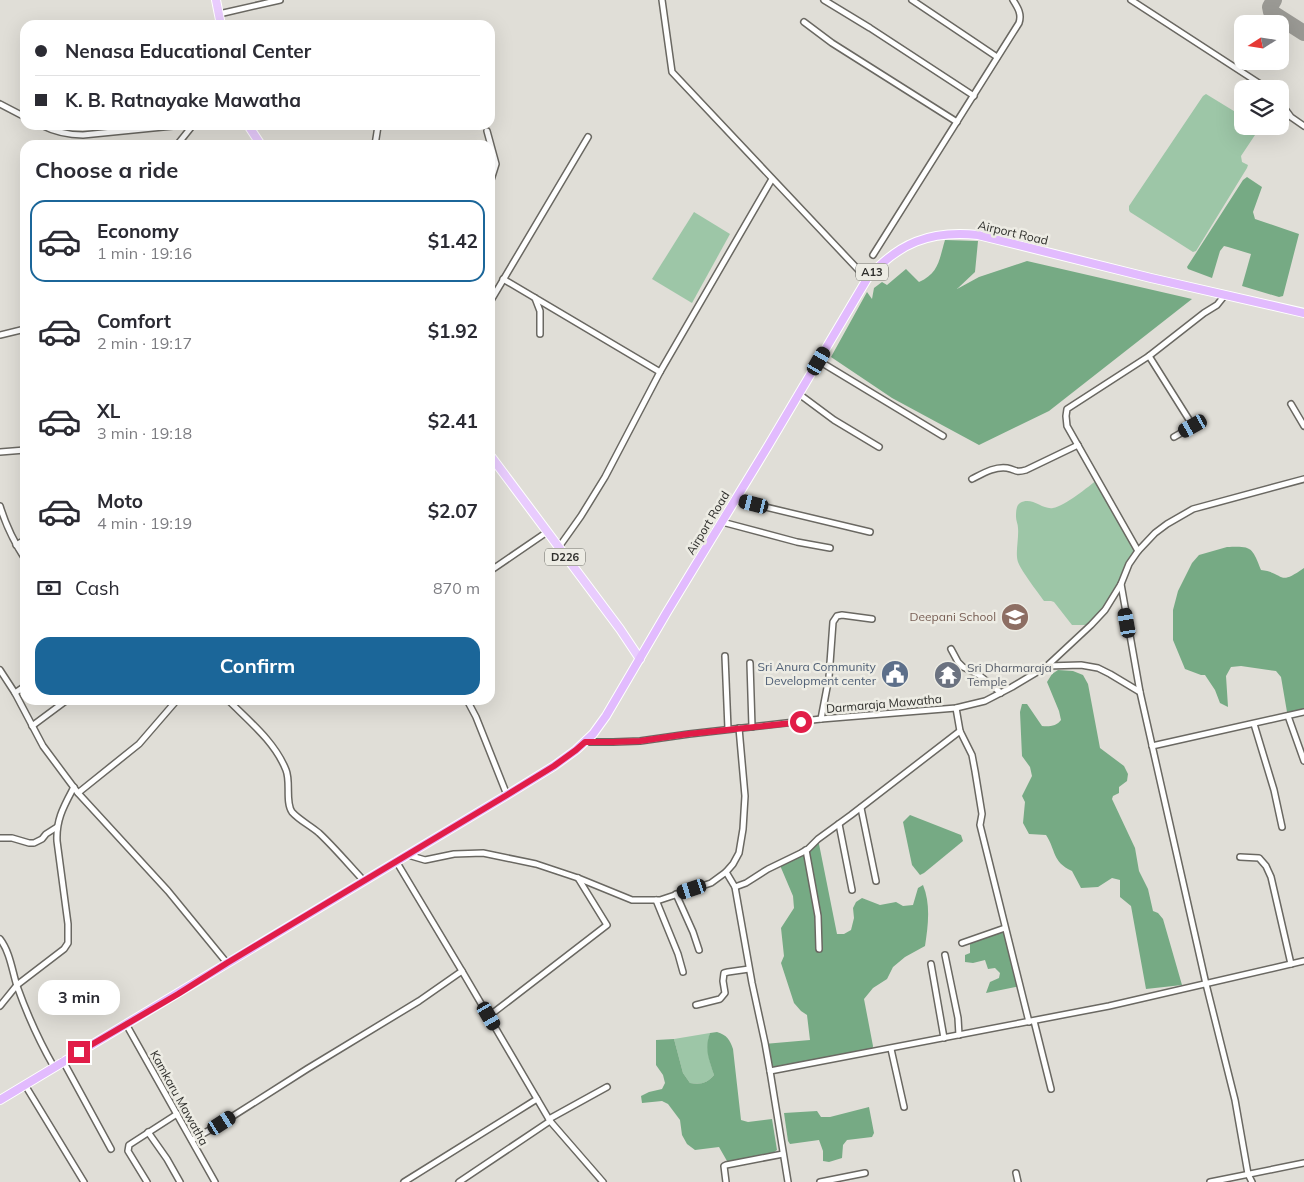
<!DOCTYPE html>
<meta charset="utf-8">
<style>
:root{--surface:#fff;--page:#f7f7f7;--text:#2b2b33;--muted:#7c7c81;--line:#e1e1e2;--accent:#1b6699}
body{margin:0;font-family:Mulish,sans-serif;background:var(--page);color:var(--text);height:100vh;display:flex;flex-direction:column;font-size:19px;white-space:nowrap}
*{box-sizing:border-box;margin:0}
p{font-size:16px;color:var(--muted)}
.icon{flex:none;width:28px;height:28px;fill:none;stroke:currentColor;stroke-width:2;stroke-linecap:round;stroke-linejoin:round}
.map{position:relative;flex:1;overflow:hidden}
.details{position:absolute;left:20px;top:140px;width:475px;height:565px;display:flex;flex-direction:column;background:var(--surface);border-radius:15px;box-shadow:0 5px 20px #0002}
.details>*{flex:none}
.banner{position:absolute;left:20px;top:20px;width:475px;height:110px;border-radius:15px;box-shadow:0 5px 20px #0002;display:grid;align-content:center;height:110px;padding:0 15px;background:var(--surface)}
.needle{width:32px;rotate:258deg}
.fabs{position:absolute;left:1234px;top:15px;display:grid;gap:10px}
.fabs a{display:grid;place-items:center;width:55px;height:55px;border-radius:10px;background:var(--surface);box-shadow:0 5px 20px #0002;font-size:25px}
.end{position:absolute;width:22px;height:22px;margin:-11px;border:6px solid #e11d48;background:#fff;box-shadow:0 0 0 2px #fff}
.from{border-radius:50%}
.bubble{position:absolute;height:35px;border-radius:15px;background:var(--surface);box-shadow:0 5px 20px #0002;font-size:16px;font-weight:700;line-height:35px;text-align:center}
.car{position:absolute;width:15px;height:30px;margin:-15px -8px;border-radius:6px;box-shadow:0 0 4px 1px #0007;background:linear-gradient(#222 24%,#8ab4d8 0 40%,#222 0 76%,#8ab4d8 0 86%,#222 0)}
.banner b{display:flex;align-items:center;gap:18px;height:48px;font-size:19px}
.banner b+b{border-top:1px solid var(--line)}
.banner i{width:12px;height:12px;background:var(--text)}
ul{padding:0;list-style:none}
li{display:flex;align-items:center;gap:15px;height:82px;margin:0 10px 8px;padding:0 5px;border:2px solid transparent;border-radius:15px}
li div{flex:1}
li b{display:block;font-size:19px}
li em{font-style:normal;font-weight:700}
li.selected{border-color:var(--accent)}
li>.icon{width:45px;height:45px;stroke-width:1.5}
h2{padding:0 15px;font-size:22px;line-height:60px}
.pay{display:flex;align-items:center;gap:12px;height:55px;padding:0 15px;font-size:19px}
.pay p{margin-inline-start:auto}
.action{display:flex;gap:10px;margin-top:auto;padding:10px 15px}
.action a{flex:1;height:58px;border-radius:15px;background:var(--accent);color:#fff;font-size:20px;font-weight:700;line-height:58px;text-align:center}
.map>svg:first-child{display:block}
.green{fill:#9dc6a7}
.forest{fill:#76aa84}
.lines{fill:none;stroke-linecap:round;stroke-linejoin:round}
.taxiway{stroke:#9a9994;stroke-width:16}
.minor-casing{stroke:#6a6862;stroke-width:8}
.primary-casing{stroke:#fff;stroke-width:10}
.trunk-casing{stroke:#fff;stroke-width:10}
.minor{stroke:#fff;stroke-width:5}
.primary{stroke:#e9ccfe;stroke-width:8}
.trunk{stroke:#e2bbfe;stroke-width:8}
.route{stroke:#e11d48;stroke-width:6}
.labels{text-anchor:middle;stroke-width:5;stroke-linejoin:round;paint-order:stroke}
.shield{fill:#edece4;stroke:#686863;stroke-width:1}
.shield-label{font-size:11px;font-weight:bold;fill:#2f2f2c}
.street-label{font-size:12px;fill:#2f2f2c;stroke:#edece4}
.education-label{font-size:12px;fill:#785e54;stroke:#edece4;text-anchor:end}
.service-label{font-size:12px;fill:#4e5e75;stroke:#edece4;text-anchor:end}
.worship-label{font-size:12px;fill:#5b616d;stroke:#edece4;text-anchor:start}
</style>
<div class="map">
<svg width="1304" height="1182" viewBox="0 0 1304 1182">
<rect width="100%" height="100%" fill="#e0ded7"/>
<!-- green -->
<g class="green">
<path d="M1206 94 1242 116V126H1259V129L1241 156 1242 162 1248 165 1247 168 1196 251 1193 252 1130 212 1129 210V206L1203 96Z"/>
<path d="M694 212 730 234 692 303 652 279Z"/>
<path d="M1098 479 1138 551 1121 584 1091 625H1072L1054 602 1051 601H1044C1037 591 1022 572 1018 562 1015 554 1019 538 1018 528 1018 524 1016 521 1016 517 1016 513 1016 505 1020 503 1032 496 1042 510 1053 508 1065 506 1088 487 1098 479Z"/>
<path d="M710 1033C705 1049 709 1059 714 1075 707 1083 701 1085 690 1083L683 1073 674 1039Z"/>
</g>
<!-- forest -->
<g class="forest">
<path d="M1247 177 1262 187 1253 212 1255 219 1299 234 1283 296 1279 297 1242 286 1251 254 1228 247 1224 246 1220 251 1212 278 1188 269 1187 267 1243 180Z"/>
<path d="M945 240 978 241 975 272 957 289 979 277 1027 261 1192 299 1049 411 979 445 892 398 831 357 867 292 872 299 874 288 882 282 887 285 906 269 919 282C939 273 939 260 945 240Z"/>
<path d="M1227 547C1252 546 1252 547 1261 570 1286 573 1277 587 1304 568V709L1287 712 1281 677 1276 671 1241 666 1231 667 1226 676 1228 707 1220 703 1215 690 1205 675H1201L1185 669 1173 640V610L1178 591 1192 563 1199 555Z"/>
<path d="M1058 670 1073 671 1083 675 1088 684 1100 748 1124 766 1128 774 1127 781 1119 787V793L1113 796 1112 799 1135 848 1139 871 1148 889 1153 911 1158 913 1163 919 1182 985 1146 989 1131 906 1120 897V880L1112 878 1098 887 1081 888 1072 871C1052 862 1056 850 1046 835L1029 834 1023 823 1025 802 1022 796 1032 776 1030 767 1022 756 1020 712 1022 704H1027L1042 726C1049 727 1057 726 1061 720L1059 711 1047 682 1052 674Z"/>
<path d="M910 815 961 835 963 841 924 873 920 875 912 865 903 822Z"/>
<path d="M818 839 837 934H844L851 930 854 918 853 908 856 902 862 898 880 905 896 902 903 906 913 905 918 888 923 885C931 904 928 927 925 946L905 957 893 967 887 979 873 988 864 999 873 1046 872 1052 770 1073 764 1044 810 1040 807 1015 801 1011 794 1003 781 963 784 956 781 928 794 908 793 896 779 863 801 853Z"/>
<path d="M1006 931 1020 986 986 993 990 982 999 978 1000 973 995 968 988 969 985 960 973 963 965 962V955L970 953V943Z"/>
<path d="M717 1032C727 1035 730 1040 733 1049L741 1120 748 1122 772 1119 777 1150C766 1159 742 1162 727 1161L719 1147 695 1150 687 1144 682 1135 680 1120 668 1104 662 1101 642 1103 641 1096 649 1092 662 1089 665 1083 663 1075 656 1065V1040L674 1039 683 1073 690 1083C701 1085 707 1083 714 1075 709 1059 704 1049 710 1033Z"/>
<path d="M869 1107 874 1133 872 1137 847 1140 843 1145 842 1158 829 1162 823 1161V1151L819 1140 790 1144 788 1141 784 1113 817 1111 821 1117H830Z"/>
</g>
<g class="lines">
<!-- taxiway -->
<path class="taxiway" d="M1274 0 1270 7 1271 12 1304 33"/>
<defs>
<g id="minor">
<path d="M662 0 672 72 867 279"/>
<path d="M824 0 870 28 974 96"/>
<path d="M912 0 997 57"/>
<path d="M1131 0 1268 89"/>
<path d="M219 14 280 0"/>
<path d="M804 22 832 43 957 122"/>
<path d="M1280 102 1291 117 1304 126"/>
<path d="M0 104 25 117"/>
<path d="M41 125C55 132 68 135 83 135L183 125"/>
<path d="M487 131 496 164 490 183"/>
<path d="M177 145 193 125"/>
<path d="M375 145 378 126"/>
<path d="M873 255 1019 23C1022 14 1018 8 1013 0"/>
<path d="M503 279 660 372"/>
<path d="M535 298 540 311V334"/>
<path d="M490 302 588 137"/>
<path d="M0 335 25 329"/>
<path d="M1149 356 1193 426 1174 437"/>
<path d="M819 361 943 436"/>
<path d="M799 394 834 420 879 447"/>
<path d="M1291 404 1304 426"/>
<path d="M0 452 25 450"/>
<path d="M972 479C982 474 995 466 1007 468 1017 470 1015 473 1026 470L1078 445"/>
<path d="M736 500 870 532"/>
<path d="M0 506C6 526 14 542 25 559"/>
<path d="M722 522 797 542 830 548"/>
<path d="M16 545 25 540"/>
<path d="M559 547 581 516 605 477 660 372 772 179"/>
<path d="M1138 551 1067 426 1066 416 1067 409 1149 356 1204 313 1217 305 1225 295"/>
<path d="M490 571 547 532"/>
<path d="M951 649 958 662 963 667 979 675 1001 693"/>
<path d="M725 656 728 729"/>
<path d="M750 663 752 727"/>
<path d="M1047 666 1091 625 1105 610 1121 584"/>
<path d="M0 670 15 693 43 746 78 793 168 891 227 963"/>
<path d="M1140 692 1121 584 1129 564 1138 551 1155 533 1167 524 1193 509 1304 479"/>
<path d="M15 693 25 686"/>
<path d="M228 700C249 721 275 742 286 770 291 782 285 802 292 812 299 820 311 826 319 833 335 848 349 865 364 881"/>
<path d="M467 700 476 717 507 795"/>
<path d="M1288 716 1304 761"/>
<path d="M821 719 829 677 833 622 837 616 842 615 872 619"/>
<path d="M1254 724 1274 790 1282 827"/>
<path d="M32 726 67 700"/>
<path d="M960 731 972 755 975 771 982 814 980 825 1029 1022"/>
<path d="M585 742H613L640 741 689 734 821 719 956 708 985 701 1012 687 1047 666 1081 665 1098 668 1110 674 1140 692 1206 984 1235 1100 1248 1174 1252 1182"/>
<path d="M1152 746 1304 712"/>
<path d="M78 793 139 744 177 700"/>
<path d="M861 808 876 881"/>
<path d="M839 824 852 890"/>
<path d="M0 838H12L29 843H34L42 839 46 834 57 827"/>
<path d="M806 850 818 916 819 949"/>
<path d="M408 855 425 860 454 854 483 853 536 864 578 878 632 900H660L711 883 726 872 733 864 739 853 743 829 745 796 739 728"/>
<path d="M1240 857 1259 858 1266 866 1271 877 1291 964"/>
<path d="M396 861 462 971 550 1121 603 1182"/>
<path d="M726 872 735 887 752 983 765 1043 770 1071 1109 1006 1304 961"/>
<path d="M735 887 746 883 768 869 801 853 808 849 818 839 851 815 960 731 956 708"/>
<path d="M676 894 693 932 699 950"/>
<path d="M656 900 678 954 683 972"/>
<path d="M0 939C10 952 12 970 17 986 27 1014 39 1041 54 1067"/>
<path d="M962 943 1005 928"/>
<path d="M945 955 958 1018 959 1035"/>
<path d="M931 964 944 1038"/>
<path d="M696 1005 720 999 725 993 723 981 724 973 728 972 749 969"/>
<path d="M0 1006 17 985 64 949 68 943V924L57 841C56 819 64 806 74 787"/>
<path d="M489 1016 607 925 578 878"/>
<path d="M1034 1021 1051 1089"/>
<path d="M126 1024 215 1182"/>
<path d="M891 1049 904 1107"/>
<path d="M63 1061 111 1149"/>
<path d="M770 1071 788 1182"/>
<path d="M25 1085 84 1182"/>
<path d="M549 1119 607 1087"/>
<path d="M148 1132 167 1159 180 1182"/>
<path d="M192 1140 222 1123 307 1069 419 1001 462 971"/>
<path d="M1016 1173 1018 1182"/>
<path d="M147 1182 128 1151 129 1145 177 1114"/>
<path d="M404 1182 537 1099"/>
<path d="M459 1182 550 1121"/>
<path d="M726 1182 724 1166 726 1165 783 1154"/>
<path d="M820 1182 865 1173"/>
<path d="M1210 1182 1304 1163"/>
</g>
<g id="primary">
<path d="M216 0 221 25"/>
<path d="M248 125 261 145"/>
<path d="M490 455 620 629 640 659"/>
</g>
<path id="trunk" d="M0 1100 507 795 554 766 576 750 593 734 606 716 667 612 768 446 867 279C898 243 930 230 978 235L1151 278 1304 313"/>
</defs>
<!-- minor casing -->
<use href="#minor" class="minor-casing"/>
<!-- primary casing -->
<use href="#primary" class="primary-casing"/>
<!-- trunk casing -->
<use href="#trunk" class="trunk-casing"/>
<!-- minor -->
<use href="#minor" class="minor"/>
<!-- primary -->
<use href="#primary" class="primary"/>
<!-- trunk -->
<use href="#trunk" class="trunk"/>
</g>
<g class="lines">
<!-- route -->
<path class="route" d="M79 1052 178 994 227 963 507 795 554 766 576 750 585 742H613L640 741 688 734 801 722"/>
</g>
<!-- icons -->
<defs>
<symbol id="school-disc" viewBox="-11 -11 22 22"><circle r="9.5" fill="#8d6e63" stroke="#edece4"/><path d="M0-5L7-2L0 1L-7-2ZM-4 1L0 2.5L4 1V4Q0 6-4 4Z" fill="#fff"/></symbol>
<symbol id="civic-disc" viewBox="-11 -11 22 22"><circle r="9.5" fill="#5c6f8a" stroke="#edece4"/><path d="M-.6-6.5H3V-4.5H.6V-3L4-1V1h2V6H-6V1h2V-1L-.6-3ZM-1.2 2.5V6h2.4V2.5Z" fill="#fff"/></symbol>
<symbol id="temple-disc" viewBox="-11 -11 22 22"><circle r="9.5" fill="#6b7280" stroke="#edece4"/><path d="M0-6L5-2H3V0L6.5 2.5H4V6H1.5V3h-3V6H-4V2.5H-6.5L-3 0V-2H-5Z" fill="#fff"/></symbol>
</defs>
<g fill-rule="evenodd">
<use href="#school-disc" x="999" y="601" width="32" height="32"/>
<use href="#civic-disc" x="879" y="658" width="32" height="32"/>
<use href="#temple-disc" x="932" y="659" width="32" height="32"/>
</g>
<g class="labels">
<!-- shield labels -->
<g class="shield">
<rect x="856" y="263.5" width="32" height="17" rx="4"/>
<rect x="545" y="548.5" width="40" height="17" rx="4"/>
</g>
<g class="shield-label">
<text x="872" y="276">A13</text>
<text x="565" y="561">D226</text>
</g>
<!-- street labels -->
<g class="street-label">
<text transform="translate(1013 233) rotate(13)" y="4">Airport Road</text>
<text transform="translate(708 523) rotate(-59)" y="4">Airport Road</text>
<text transform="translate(884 704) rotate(-5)" y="4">Darmaraja Mawatha</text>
<text transform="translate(179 1098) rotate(61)" y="4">Kamkaru Mawatha</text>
</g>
<!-- education labels -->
<g class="education-label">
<text x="996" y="621">Deepani School</text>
</g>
<!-- service labels -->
<g class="service-label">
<text x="876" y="671">Sri Anura Community<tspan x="876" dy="14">Development center</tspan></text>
</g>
<!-- worship labels -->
<g class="worship-label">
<text x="967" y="672">Sri Dharmaraja<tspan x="967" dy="14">Temple</tspan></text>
</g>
</g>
</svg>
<div class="fabs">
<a><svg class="needle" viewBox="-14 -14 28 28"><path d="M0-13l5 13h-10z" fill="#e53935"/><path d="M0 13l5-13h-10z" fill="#7c7c81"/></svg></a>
<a><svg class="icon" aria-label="layers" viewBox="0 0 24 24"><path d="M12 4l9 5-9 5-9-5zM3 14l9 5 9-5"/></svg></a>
</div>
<i class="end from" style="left:801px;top:722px"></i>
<i class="end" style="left:79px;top:1052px"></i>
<div class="bubble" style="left:38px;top:980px;width:82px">3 min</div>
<i class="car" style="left:819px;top:361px;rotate:30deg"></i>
<i class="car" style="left:1193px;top:426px;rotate:241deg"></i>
<i class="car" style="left:754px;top:504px;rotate:284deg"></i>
<i class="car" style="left:1127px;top:623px;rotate:350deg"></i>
<i class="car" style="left:692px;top:889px;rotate:252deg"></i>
<i class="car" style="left:489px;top:1016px;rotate:150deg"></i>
<i class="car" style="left:222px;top:1123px;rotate:57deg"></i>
<div class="banner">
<b><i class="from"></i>Nenasa Educational Center</b>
<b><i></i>K. B. Ratnayake Mawatha</b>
</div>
<section class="details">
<h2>Choose a ride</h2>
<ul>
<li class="selected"><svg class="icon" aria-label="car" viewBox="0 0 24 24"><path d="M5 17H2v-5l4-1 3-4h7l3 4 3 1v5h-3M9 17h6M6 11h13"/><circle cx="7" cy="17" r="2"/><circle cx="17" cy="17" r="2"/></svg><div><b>Economy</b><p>1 min · 19:16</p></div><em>$1.42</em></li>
<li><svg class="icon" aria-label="car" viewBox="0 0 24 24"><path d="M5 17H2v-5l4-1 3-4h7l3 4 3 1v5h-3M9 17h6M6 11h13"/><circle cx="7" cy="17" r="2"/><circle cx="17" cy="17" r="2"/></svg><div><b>Comfort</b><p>2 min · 19:17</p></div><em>$1.92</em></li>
<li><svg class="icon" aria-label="car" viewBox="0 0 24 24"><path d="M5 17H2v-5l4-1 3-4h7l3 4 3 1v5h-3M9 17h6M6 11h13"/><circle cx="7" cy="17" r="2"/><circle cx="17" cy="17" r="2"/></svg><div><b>XL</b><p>3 min · 19:18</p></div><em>$2.41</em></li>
<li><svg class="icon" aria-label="car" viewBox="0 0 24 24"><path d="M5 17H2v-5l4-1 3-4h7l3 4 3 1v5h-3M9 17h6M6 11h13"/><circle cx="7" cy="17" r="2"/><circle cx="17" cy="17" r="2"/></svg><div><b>Moto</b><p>4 min · 19:19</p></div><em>$2.07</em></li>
</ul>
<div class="pay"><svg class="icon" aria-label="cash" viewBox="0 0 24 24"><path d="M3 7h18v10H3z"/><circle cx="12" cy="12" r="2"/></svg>Cash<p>870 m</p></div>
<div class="action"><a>Confirm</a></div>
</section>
</div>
